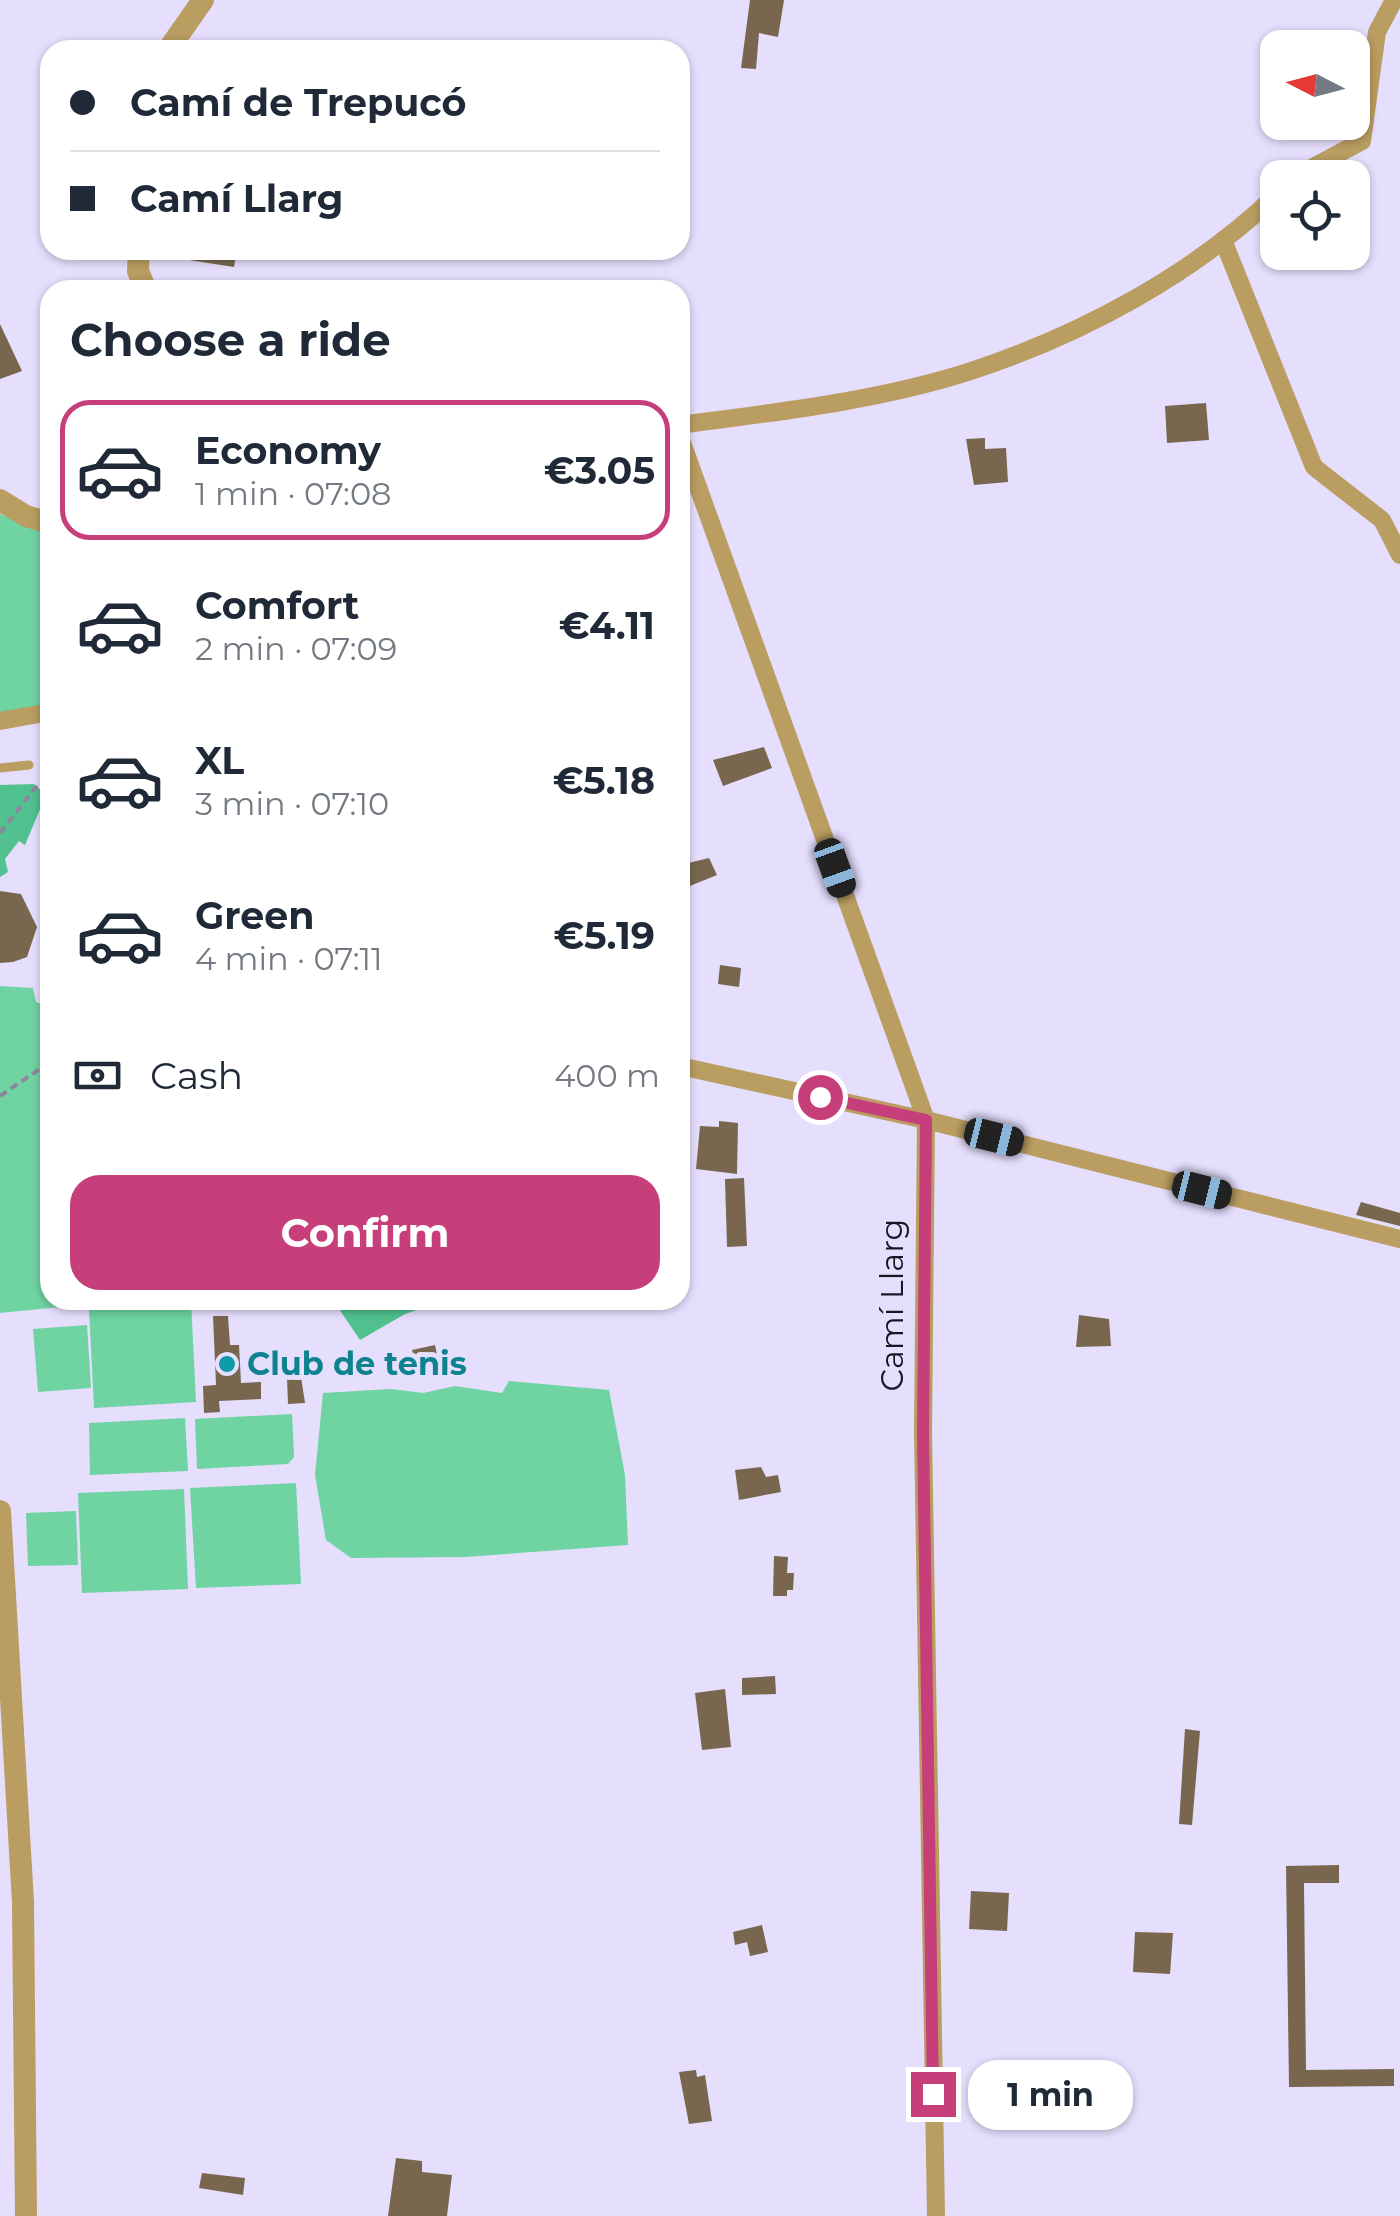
<!DOCTYPE html>
<meta charset="utf-8">
<style>
:root{--surface:#fff;--page:#f6f6f7;--text:#1f2937;--muted:#747a83;--line:#e0e1e3;--accent:#c63e7a}
body{margin:0;font-family:Montserrat,sans-serif;background:var(--page);color:var(--text);height:100vh;display:flex;flex-direction:column;font-size:38px;white-space:nowrap}
*{box-sizing:border-box;margin:0}
p{font-size:32px;color:var(--muted)}
.icon{flex:none;width:55px;height:55px;fill:none;stroke:currentColor;stroke-width:2;stroke-linecap:round;stroke-linejoin:round}
.map{position:relative;flex:1;overflow:hidden}
.panel{position:absolute;left:40px;top:280px;width:650px;height:1030px;display:flex;flex-direction:column;background:var(--surface);border-radius:30px;box-shadow:0 2px 8px #0004}
.panel>*{flex:none}
.guide{position:absolute;left:40px;top:40px;width:650px;height:220px;border-radius:30px;box-shadow:0 2px 8px #0004;display:grid;align-content:center;height:220px;padding:0 30px;background:var(--surface)}
.needle{width:65px;rotate:276deg}
.fabs{position:absolute;left:1260px;top:30px;display:grid;gap:20px}
.fabs a{display:grid;place-items:center;width:110px;height:110px;border-radius:20px;background:var(--surface);box-shadow:0 2px 8px #0004;font-size:50px}
.end{position:absolute;width:45px;height:45px;margin:-22px;border:12px solid #c63e7a;background:#fff;box-shadow:0 0 0 5px #fff}
.from{border-radius:50%}
.bubble{position:absolute;height:70px;border-radius:30px;background:var(--surface);box-shadow:0 2px 8px #0004;font-size:32px;font-weight:700;line-height:70px;text-align:center}
.car{position:absolute;width:30px;height:60px;margin:-30px -15px;border-radius:12px;box-shadow:0 0 8px 2px #0007;background:linear-gradient(#222 24%,#8ab4d8 0 40%,#222 0 76%,#8ab4d8 0 86%,#222 0)}
.guide b{display:flex;align-items:center;gap:35px;height:95px;font-size:38px}
.guide b+b{border-top:2px solid var(--line)}
.guide i{width:25px;height:25px;background:var(--text)}
ul{padding:0;list-style:none}
li{display:flex;align-items:center;gap:30px;height:140px;margin:0 20px 15px;padding:0 10px;border:5px solid transparent;border-radius:30px}
li div{flex:1}
li b{display:block;font-size:38px}
li em{font-style:normal;font-weight:700}
li.current{border-color:var(--accent)}
li>.icon{width:90px;height:90px;stroke-width:1.5}
h2{padding:0 30px;font-size:45px;line-height:120px}
.pay{display:flex;align-items:center;gap:25px;height:110px;padding:0 30px;font-size:38px}
.pay p{margin-inline-start:auto}
.action{display:flex;gap:20px;margin-top:auto;padding:20px 30px}
.action a{flex:1;height:115px;border-radius:30px;background:var(--accent);color:#fff;font-size:40px;font-weight:700;line-height:115px;text-align:center}
.map>svg:first-child{display:block}
.green{fill:#6fd3a2}
.forest{fill:#51c28f}
.building{fill:#78674e}
.lines{fill:none;stroke-linecap:round;stroke-linejoin:round}
.path{stroke:#8c879e;stroke-width:4;stroke-dasharray:8 5;stroke-linecap:butt}
.service{stroke:#b99d61;stroke-width:9}
.minor{stroke:#b99d61;stroke-width:18}
.tertiary{stroke:#b99d61;stroke-width:22}
.route{stroke:#c63e7a;stroke-width:12}
.culture-dot{fill:#0f9aa8;stroke:#e5defd;stroke-width:4}
.labels{text-anchor:middle;stroke-width:10;stroke-linejoin:round;paint-order:stroke}
.street-label{font-size:32px;fill:#191621;stroke:#e5defd}
.culture-label{font-size:32px;font-weight:bold;fill:#0d838f;stroke:#e5defd;text-anchor:start}
</style>
<div class="map">
<svg width="1400" height="2216" viewBox="0 0 1400 2216">
<rect width="100%" height="100%" fill="#e5defd"/>
<!-- green -->
<g class="green">
<path d="M0 514 50 534V703L0 714Z"/>
<path d="M0 986 33 988 36 1002 50 1007V1300H97L90 1304 0 1313Z"/>
<path d="M143 1300H191L196 1402 94 1408 89 1309 143 1306Z"/>
<path d="M87 1325 91 1388 38 1392 33 1329Z"/>
<path d="M509 1381 609 1390 625 1475 628 1545 465 1557 351 1558 326 1540 315 1475 323 1393 391 1389 423 1393 455 1386 502 1393Z"/>
<path d="M292 1414 294 1457 288 1464 197 1469 195 1419Z"/>
<path d="M185 1418 188 1471 90 1475 89 1423Z"/>
<path d="M296 1483 301 1584 196 1588 190 1488Z"/>
<path d="M184 1489 188 1589 82 1593 78 1493Z"/>
<path d="M76 1511 78 1565 28 1566 26 1513Z"/>
</g>
<!-- forest -->
<g class="forest">
<path d="M34 784 46 795 25 845 19 841 5 859 8 872 0 877V785Z"/>
<path d="M333 1300H446L405 1314 360 1340Z"/>
</g>
<!-- building -->
<g class="building">
<path d="M750 0H784L778 37 759 33 756 69 741 68Z"/>
<path d="M177 250H237L234 267 176 258Z"/>
<path d="M0 324 22 371 0 379Z"/>
<path d="M1206 403 1209 440 1167 443 1165 406Z"/>
<path d="M985 438V449L1006 448 1008 482 974 485 966 439Z"/>
<path d="M764 747 772 768 723 786 713 760Z"/>
<path d="M709 858 717 875 680 890V865Z"/>
<path d="M0 891 21 894 37 927 27 957 13 962 0 963Z"/>
<path d="M720 965 741 968 739 987 718 984Z"/>
<path d="M719 1121 738 1123 737 1174 696 1169 700 1126 719 1127Z"/>
<path d="M744 1178 747 1246 727 1247 725 1179Z"/>
<path d="M1361 1202 1400 1213V1226L1356 1215Z"/>
<path d="M1079 1315 1109 1319 1111 1346 1076 1347Z"/>
<path d="M213 1316H228L230 1345H239L241 1383 261 1382V1399L219 1401 220 1412 204 1413 203 1386 216 1385Z"/>
<path d="M435 1345 441 1374 419 1379 412 1350Z"/>
<path d="M287 1377H301L305 1403 288 1404Z"/>
<path d="M761 1467 766 1477 778 1475 781 1492 739 1500 735 1470Z"/>
<path d="M774 1556 788 1557 787 1573H794L793 1590H787V1596H773Z"/>
<path d="M775 1676 776 1694 742 1695V1678Z"/>
<path d="M725 1689 731 1747 702 1750 695 1693Z"/>
<path d="M1185 1729 1200 1731 1192 1825 1179 1824Z"/>
<path d="M1339 1865V1883H1304L1306 2070 1394 2069V2086L1289 2087 1286 1866Z"/>
<path d="M971 1891 1009 1893 1007 1931 969 1929Z"/>
<path d="M762 1925 768 1952 750 1956 747 1942 735 1945 733 1932Z"/>
<path d="M1135 1932 1173 1933 1170 1974 1133 1972Z"/>
<path d="M696 2070 697 2077 705 2075 712 2121 689 2124 679 2072Z"/>
<path d="M396 2158 422 2161V2172L452 2175 447 2216H388Z"/>
<path d="M202 2173 245 2178 243 2195 199 2188Z"/>
</g>
<g class="lines">
<!-- path -->
<g class="path">
<path d="M0 833 35 788 48 783"/>
<path d="M48 934 50 935"/>
<path d="M0 1096 50 1062"/>
</g>
<!-- service -->
<path class="service" d="M0 768 29 765"/>
<!-- minor -->
<g class="minor">
<path d="M1293 178 1362 141 1377 32 1394 0"/>
<path d="M1223 240 1314 467 1382 520 1400 555"/>
<path d="M680 425C777 412 878 401 971 371 1081 335 1195 274 1278 193"/>
<path d="M680 437 926 1120 923 1432 936 2216"/>
<path d="M0 721 50 712"/>
<path d="M680 1066 926 1120 1400 1239"/>
</g>
<!-- tertiary -->
<g class="tertiary">
<path d="M168 50 203 0"/>
<path d="M139 250 138 271 146 290"/>
<path d="M0 500 26 516 50 523"/>
<path d="M0 1511 23 1902 26 2216"/>
</g>
</g>
<g class="lines">
<!-- route -->
<path class="route" d="M820 1097 926 1120 923 1432 933 2094"/>
</g>
<!-- markers -->
<circle class="culture-dot" cx="227" cy="1364" r="10"/>
<g class="labels">
<!-- street labels -->
<g class="street-label">
<text transform="translate(892 1305) rotate(-90)" y="11">Camí Llarg</text>
</g>
<!-- culture labels -->
<g class="culture-label">
<text x="247" y="1375">Club de tenis</text>
</g>
</g>
</svg>
<div class="fabs">
<a><svg class="needle" viewBox="-14 -14 28 28"><path d="M0-13l5 13h-10z" fill="#e53935"/><path d="M0 13l5-13h-10z" fill="#747a83"/></svg></a>
<a><svg class="icon" aria-label="locate" viewBox="0 0 24 24"><circle cx="12" cy="12" r="6"/><path d="M12 2v4M12 18v4M2 12h4M18 12h4"/></svg></a>
</div>
<i class="end from" style="left:820px;top:1097px"></i>
<i class="end" style="left:933px;top:2094px"></i>
<div class="bubble" style="left:968px;top:2060px;width:165px">1 min</div>
<i class="car" style="left:835px;top:868px;rotate:160deg"></i>
<i class="car" style="left:994px;top:1137px;rotate:104deg"></i>
<i class="car" style="left:1202px;top:1190px;rotate:104deg"></i>
<div class="guide">
<b><i class="from"></i>Camí de Trepucó</b>
<b><i></i>Camí Llarg</b>
</div>
<section class="panel">
<h2>Choose a ride</h2>
<ul>
<li class="current"><svg class="icon" aria-label="car" viewBox="0 0 24 24"><path d="M5 17H2v-5l4-1 3-4h7l3 4 3 1v5h-3M9 17h6M6 11h13"/><circle cx="7" cy="17" r="2"/><circle cx="17" cy="17" r="2"/></svg><div><b>Economy</b><p>1 min · 07:08</p></div><em>€3.05</em></li>
<li><svg class="icon" aria-label="car" viewBox="0 0 24 24"><path d="M5 17H2v-5l4-1 3-4h7l3 4 3 1v5h-3M9 17h6M6 11h13"/><circle cx="7" cy="17" r="2"/><circle cx="17" cy="17" r="2"/></svg><div><b>Comfort</b><p>2 min · 07:09</p></div><em>€4.11</em></li>
<li><svg class="icon" aria-label="car" viewBox="0 0 24 24"><path d="M5 17H2v-5l4-1 3-4h7l3 4 3 1v5h-3M9 17h6M6 11h13"/><circle cx="7" cy="17" r="2"/><circle cx="17" cy="17" r="2"/></svg><div><b>XL</b><p>3 min · 07:10</p></div><em>€5.18</em></li>
<li><svg class="icon" aria-label="car" viewBox="0 0 24 24"><path d="M5 17H2v-5l4-1 3-4h7l3 4 3 1v5h-3M9 17h6M6 11h13"/><circle cx="7" cy="17" r="2"/><circle cx="17" cy="17" r="2"/></svg><div><b>Green</b><p>4 min · 07:11</p></div><em>€5.19</em></li>
</ul>
<div class="pay"><svg class="icon" aria-label="cash" viewBox="0 0 24 24"><path d="M3 7h18v10H3z"/><circle cx="12" cy="12" r="2"/></svg>Cash<p>400 m</p></div>
<div class="action"><a>Confirm</a></div>
</section>
</div>
